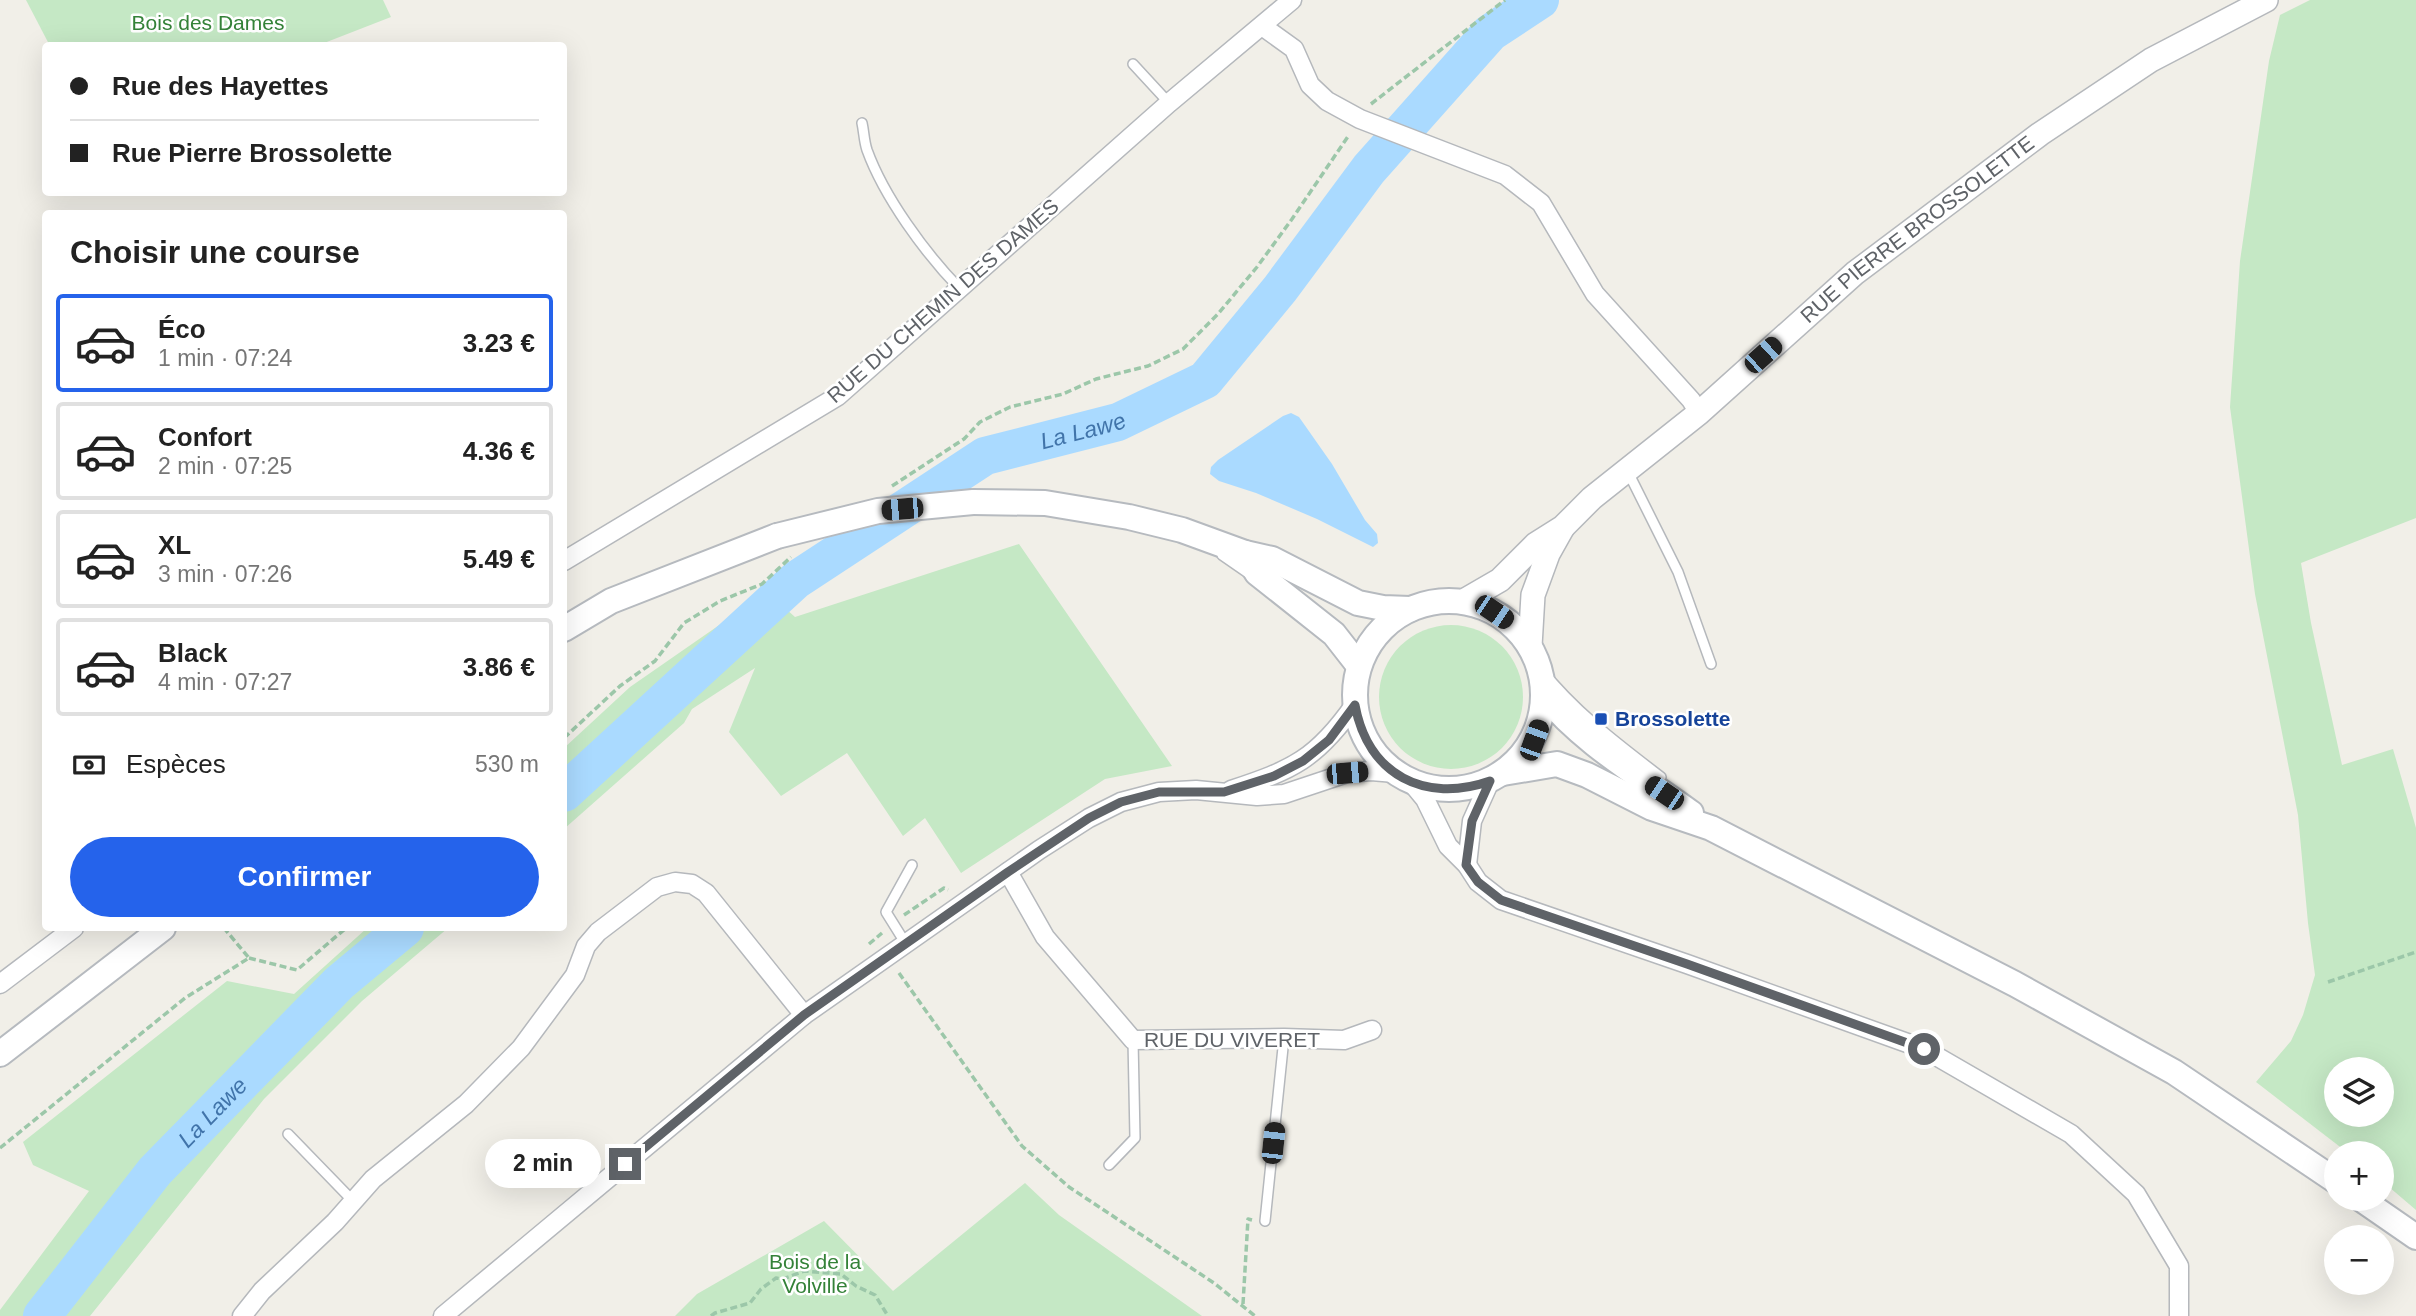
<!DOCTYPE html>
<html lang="fr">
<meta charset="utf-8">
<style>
:root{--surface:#fff;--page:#f2f2f2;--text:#222;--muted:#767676;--line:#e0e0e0;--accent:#2563eb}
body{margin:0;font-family:Helvetica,sans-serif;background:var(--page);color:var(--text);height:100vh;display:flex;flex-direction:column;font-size:26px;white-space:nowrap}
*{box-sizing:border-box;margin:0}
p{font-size:23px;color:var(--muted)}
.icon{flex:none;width:38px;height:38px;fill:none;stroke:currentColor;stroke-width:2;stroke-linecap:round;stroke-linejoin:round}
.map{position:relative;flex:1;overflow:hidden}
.panel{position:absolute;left:42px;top:210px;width:525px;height:721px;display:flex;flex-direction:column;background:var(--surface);border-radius:7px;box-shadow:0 7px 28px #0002}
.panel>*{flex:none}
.banner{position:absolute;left:42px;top:42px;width:525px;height:154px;border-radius:7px;box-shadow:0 7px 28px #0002;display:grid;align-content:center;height:154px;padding:0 28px;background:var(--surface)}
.fabs{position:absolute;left:2324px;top:1057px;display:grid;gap:14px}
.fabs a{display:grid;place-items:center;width:70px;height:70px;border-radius:50%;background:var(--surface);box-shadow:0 7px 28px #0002;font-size:35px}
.end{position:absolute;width:32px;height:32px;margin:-16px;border:9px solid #5f6368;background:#fff;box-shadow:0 0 0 4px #fff}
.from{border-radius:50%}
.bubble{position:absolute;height:49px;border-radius:24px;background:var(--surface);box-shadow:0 7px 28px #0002;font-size:23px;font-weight:700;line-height:49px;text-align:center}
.car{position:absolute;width:21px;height:42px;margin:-21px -10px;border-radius:9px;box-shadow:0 0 5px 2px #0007;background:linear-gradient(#222 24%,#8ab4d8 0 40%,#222 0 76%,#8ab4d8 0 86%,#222 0)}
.banner b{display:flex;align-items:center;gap:24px;height:66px;font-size:26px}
.banner b+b{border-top:2px solid var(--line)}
.banner i{width:18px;height:18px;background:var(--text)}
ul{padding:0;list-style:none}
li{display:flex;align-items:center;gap:21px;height:98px;margin:0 14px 10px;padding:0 14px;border:4px solid var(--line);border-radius:7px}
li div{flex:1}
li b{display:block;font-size:26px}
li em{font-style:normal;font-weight:700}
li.active{border-color:var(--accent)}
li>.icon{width:63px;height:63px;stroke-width:1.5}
h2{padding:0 28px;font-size:32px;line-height:84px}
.pay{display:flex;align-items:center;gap:18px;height:77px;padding:0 28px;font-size:26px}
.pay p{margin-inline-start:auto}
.cta{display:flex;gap:14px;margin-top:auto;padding:14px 28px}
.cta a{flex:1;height:80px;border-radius:42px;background:var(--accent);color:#fff;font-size:28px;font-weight:700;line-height:80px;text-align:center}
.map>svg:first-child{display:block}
.green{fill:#c5e8c5;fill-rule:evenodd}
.water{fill:#aadaff}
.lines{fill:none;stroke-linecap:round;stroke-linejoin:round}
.river{stroke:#aadaff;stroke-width:38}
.service-casing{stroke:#b5b8bc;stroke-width:12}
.minor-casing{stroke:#b5b8bc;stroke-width:21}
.tertiary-casing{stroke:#b5b8bc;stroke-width:26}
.secondary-casing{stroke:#b6babf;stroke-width:28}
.path{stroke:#9cc7a9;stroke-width:3.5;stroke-dasharray:7 3.5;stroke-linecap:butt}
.service{stroke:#fff;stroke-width:9}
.minor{stroke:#fff;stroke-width:18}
.tertiary{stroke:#fff;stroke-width:23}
.secondary{stroke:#fff;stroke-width:24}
.secondary-bridge-casing{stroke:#b6babf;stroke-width:28;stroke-linecap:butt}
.secondary-bridge{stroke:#fff;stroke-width:24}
.route{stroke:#5f6368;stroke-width:9}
.transit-dot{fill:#1a4fb4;stroke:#fff;stroke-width:2.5}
.labels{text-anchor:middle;stroke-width:5;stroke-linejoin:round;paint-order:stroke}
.park-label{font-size:21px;fill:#348238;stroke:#fff}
.street-label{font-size:21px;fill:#5f6368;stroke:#fff}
.transit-label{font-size:21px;font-weight:bold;fill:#164399;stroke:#fff;text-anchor:start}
.water-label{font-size:23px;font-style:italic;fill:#4174aa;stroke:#fff}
</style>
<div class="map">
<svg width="2416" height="1316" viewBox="0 0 2416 1316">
<rect width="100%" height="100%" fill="#f1efe8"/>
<!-- green -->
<g class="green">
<path d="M26 0H383L391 17 319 45 50 46Z"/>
<path d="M2310 0H2416V518L2301 563 2311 623 2342 765 2393 749 2416 828V1210L2382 1181V1153H2348L2256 1082 2291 1041 2303 1015 2315 975 2308 923 2298 815 2255 594 2230 407 2240 261 2269 61 2280 15ZM2336 1069H2382V1115H2336Z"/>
<path d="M1019 544 1172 766 1105 779 961 873 925 818 903 836 847 753 781 796 729 732 755 668 692 709 684 723 564 829V748L630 687 767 592 795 617Z"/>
<circle cx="1451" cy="697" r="72"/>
<path d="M367 928H448L362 1001 264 1099 90 1316H0V1310L89 1191 33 1165 23 1142 227 981 294 994Z"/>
<path d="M1025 1183 1059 1215 1202 1316H675L697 1294 824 1221 893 1291Z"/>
</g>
<!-- water -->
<path class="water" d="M1291 413 1299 417 1332 464 1365 520 1377 534 1378 543 1373 547 1317 519 1256 493 1219 481 1210 474 1211 467 1218 460 1283 416Z"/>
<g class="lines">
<!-- river -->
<g class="river">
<path id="s1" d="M564 793 796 580 985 456 1118 422 1205 380 1280 289 1369 169 1490 33 1540 0"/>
<path id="s2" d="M42 1316 155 1171 339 983 405 928"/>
</g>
<defs>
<g id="service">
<path d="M1133 64 1169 103"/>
<path d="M862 123C864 132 864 141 867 150 884 197 925 253 960 289"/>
<path d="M1628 472 1678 572 1711 664"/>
<path d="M1222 555 1248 573"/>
<path d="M1541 669C1575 712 1618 744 1661 777"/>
<path d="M906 944 886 912 912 865"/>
<path d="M288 1134 353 1201"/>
<path d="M1109 1165 1135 1138 1133 1040"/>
<path d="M1265 1221 1284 1038"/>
</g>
<g id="minor">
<path d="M1262 26 1294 49 1310 85 1327 101 1360 119 1505 175 1541 203 1595 294 1691 400 1699 413"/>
<path d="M564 561 838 396 1169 103 1292 0"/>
<path d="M1411 782 1425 799 1448 846 1467 865 1478 882 1501 900 1687 964 1924 1049 2071 1134 2136 1194 2179 1266V1316"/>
<path d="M1231 790C1292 770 1317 759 1355 704"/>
<path d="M1467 865 1472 821 1490 781"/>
<path d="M1008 872 1045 937 1133 1040 1284 1038 1344 1040 1372 1030"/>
<path d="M0 984 74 928"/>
<path d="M242 1316 262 1291 335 1222 373 1179 466 1104 521 1048 575 975 586 946 598 932 657 887 675 882 692 884 706 893 804 1015"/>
<path d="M443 1316 804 1015 1039 850 1089 818 1121 802 1159 792 1196 790 1257 796 1284 794 1347 773 1371 771 1395 773"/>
</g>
<g id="tertiary">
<path id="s3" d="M1462 602 1500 580 1536 544 1563 527 1592 498 1699 413 1855 273 2040 134 2151 60 2266 0"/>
<path d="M1530 646 1533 595 1548 554 1562 529"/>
</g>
<g id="secondary">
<path d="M973 502 1045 503 1129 517 1182 530 1245 553 1272 559 1358 603 1383 608 1410 609"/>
<path d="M1245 553 1257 573 1334 634 1359 666"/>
<circle cx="1449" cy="695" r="94"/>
<path d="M564 629 611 601 777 536"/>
<path d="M1544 695C1584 744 1641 776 1691 813"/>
<path d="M1503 773 1557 764 1587 775 1652 808 1711 828 2015 984 2174 1072 2336 1181"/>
<path d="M0 1054 163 928"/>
<path d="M2361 1199 2416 1237"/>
</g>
</defs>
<!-- service casing -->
<use href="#service" class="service-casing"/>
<!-- minor casing -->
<use href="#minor" class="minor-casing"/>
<!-- tertiary casing -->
<use href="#tertiary" class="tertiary-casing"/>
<!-- secondary casing -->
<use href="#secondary" class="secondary-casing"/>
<!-- path -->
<g class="path">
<path d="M1371 104 1505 0"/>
<path d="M892 486 964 439 980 422 1010 407 1063 394 1096 379 1148 366 1183 349 1218 314 1257 267 1292 219 1349 135"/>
<path d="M564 738 620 686 655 661 684 623 720 601 762 584 791 557"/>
<path d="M904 915 944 888 948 890"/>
<path d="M869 944 882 933"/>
<path d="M249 958 297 970 346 928"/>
<path d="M899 973 1022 1146 1069 1187 1214 1283 1255 1316"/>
<path d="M2328 982 2416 952"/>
<path d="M0 1148 185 998 249 958 224 928"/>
<path d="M1243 1304 1248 1219 1252 1220"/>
<path d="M711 1316 715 1313 750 1303 761 1289 776 1278 783 1279 804 1271 841 1274 856 1286 875 1295 888 1316"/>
</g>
<!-- service -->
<use href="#service" class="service"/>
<!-- minor -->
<use href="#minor" class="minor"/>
<!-- tertiary -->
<use href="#tertiary" class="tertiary"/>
<!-- secondary -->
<use href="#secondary" class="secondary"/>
<defs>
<path id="secondary-bridge" d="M777 536 878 511 973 502"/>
</defs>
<!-- secondary-bridge casing -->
<use href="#secondary-bridge" class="secondary-bridge-casing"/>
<!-- secondary-bridge -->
<use href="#secondary-bridge" class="secondary-bridge"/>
</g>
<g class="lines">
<!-- route -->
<path class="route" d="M625 1164 804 1015 1008 872 1089 818 1121 802 1159 792H1224L1274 776 1303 761 1329 740 1355 705C1368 775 1425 804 1490 781L1472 821 1466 865 1478 882 1501 900 1687 964 1924 1049"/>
</g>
<!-- markers -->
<rect class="transit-dot" x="1594" y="712" width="14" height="14" rx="3.5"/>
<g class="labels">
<!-- park labels -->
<g class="park-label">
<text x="208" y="30">Bois des Dames</text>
<text x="815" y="1269">Bois de la<tspan x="815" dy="24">Volville</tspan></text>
</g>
<!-- street labels -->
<g class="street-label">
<text dy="7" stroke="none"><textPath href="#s3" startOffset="590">RUE PIERRE BROSSOLETTE</textPath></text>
<text transform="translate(943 301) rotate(-41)" y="7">RUE DU CHEMIN DES DAMES</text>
<text x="1232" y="1047">RUE DU VIVERET</text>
</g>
<!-- transit labels -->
<g class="transit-label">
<text x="1615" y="726">Brossolette</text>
</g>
<!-- water labels -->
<g class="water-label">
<text dy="8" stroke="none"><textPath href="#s1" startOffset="642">La Lawe</textPath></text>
<text dy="8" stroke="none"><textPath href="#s2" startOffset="266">La Lawe</textPath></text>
</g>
</g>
</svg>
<div class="fabs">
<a><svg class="icon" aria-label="layers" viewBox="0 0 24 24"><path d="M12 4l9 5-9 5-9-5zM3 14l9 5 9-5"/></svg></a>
<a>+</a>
<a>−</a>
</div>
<i class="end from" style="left:1924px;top:1049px"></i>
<i class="end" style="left:625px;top:1164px"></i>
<div class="bubble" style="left:485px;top:1139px;width:116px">2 min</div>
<i class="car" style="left:1763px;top:355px;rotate:48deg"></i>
<i class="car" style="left:902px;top:509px;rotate:265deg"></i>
<i class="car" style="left:1494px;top:612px;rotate:124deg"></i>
<i class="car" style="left:1534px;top:740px;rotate:20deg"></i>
<i class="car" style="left:1347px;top:773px;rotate:85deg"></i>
<i class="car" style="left:1664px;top:793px;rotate:304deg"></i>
<i class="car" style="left:1273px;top:1143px;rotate:6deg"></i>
<div class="banner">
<b><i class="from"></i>Rue des Hayettes</b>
<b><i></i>Rue Pierre Brossolette</b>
</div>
<section class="panel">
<h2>Choisir une course</h2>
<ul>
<li class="active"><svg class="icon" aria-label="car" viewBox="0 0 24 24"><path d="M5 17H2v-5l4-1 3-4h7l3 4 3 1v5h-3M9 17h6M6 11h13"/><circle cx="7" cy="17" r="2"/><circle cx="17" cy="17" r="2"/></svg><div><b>Éco</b><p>1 min · 07:24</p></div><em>3.23 €</em></li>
<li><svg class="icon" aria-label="car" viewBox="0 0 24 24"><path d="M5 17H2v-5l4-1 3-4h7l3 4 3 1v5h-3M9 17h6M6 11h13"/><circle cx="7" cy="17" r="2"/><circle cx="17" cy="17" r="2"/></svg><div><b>Confort</b><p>2 min · 07:25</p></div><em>4.36 €</em></li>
<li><svg class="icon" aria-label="car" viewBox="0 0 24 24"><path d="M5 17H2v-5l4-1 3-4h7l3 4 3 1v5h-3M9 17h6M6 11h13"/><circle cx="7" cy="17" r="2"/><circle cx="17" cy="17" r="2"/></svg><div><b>XL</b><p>3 min · 07:26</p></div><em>5.49 €</em></li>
<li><svg class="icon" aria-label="car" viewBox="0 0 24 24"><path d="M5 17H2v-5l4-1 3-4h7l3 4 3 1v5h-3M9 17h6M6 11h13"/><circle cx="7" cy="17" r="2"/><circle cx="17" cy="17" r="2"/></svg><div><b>Black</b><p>4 min · 07:27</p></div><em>3.86 €</em></li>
</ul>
<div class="pay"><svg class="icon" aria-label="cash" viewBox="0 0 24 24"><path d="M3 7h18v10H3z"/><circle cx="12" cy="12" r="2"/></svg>Espèces<p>530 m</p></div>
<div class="cta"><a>Confirmer</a></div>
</section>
</div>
